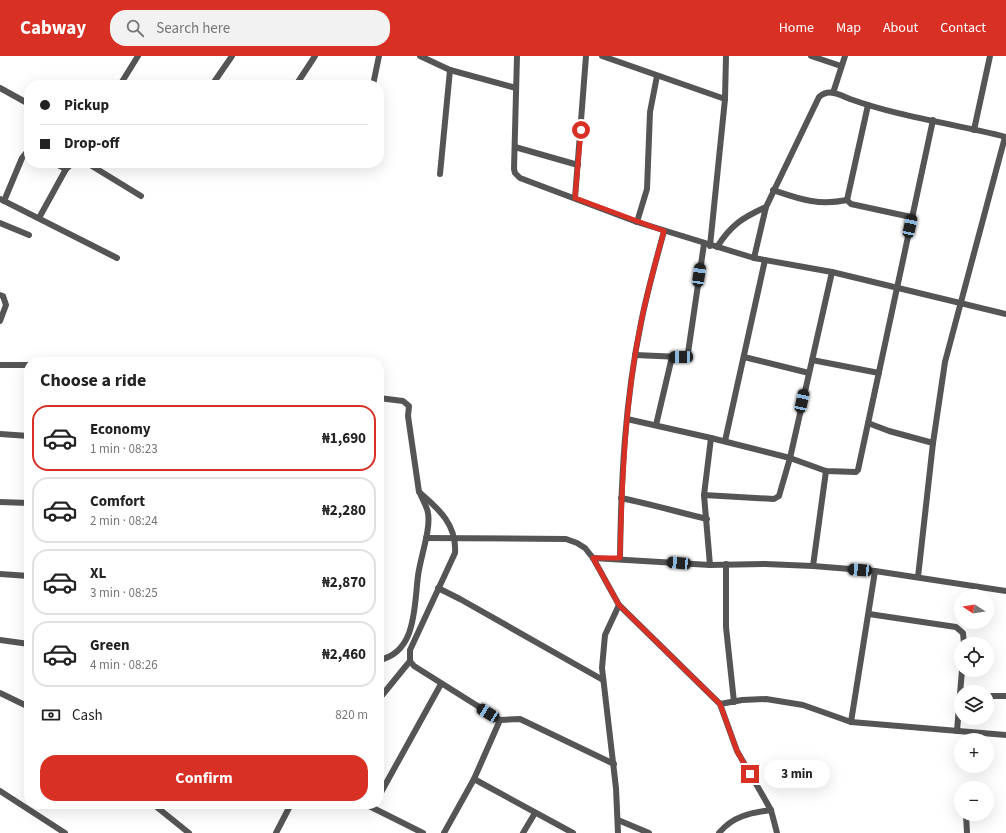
<!DOCTYPE html>
<meta charset="utf-8">
<style>
:root{--surface:#fff;--page:#f2f2f2;--text:#222;--muted:#767676;--line:#e0e0e0;--accent:#d93025}
body{margin:0;font-family:"Source Sans 3",sans-serif;background:var(--page);color:var(--text);height:100vh;display:flex;flex-direction:column;font-size:15px;white-space:nowrap}
*{box-sizing:border-box;margin:0}
p{font-size:13px;color:var(--muted)}
.icon{flex:none;width:22px;height:22px;fill:none;stroke:currentColor;stroke-width:2;stroke-linecap:round;stroke-linejoin:round}
.map{position:relative;flex:1;overflow:hidden}
.details{position:absolute;left:24px;top:301px;width:360px;height:452px;display:flex;flex-direction:column;background:var(--surface);border-radius:16px;box-shadow:0 4px 16px #0002}
.details>*{flex:none}
.hud{position:absolute;left:24px;top:24px;width:360px;height:88px;border-radius:16px;box-shadow:0 4px 16px #0002;display:grid;align-content:center;height:88px;padding:0 16px;background:var(--surface)}
.needle{width:26px;rotate:282deg}
.fabs{position:absolute;left:954px;top:533px;display:grid;gap:8px}
.fabs a{display:grid;place-items:center;width:40px;height:40px;border-radius:50%;background:var(--surface);box-shadow:0 4px 16px #0002;font-size:20px}
.end{position:absolute;width:18px;height:18px;margin:-9px;border:5px solid #d93025;background:#fff;box-shadow:0 0 0 2px #fff}
.from{border-radius:50%}
.bubble{position:absolute;height:28px;border-radius:14px;background:var(--surface);box-shadow:0 4px 16px #0002;font-size:13px;font-weight:700;line-height:28px;text-align:center}
.car{position:absolute;width:12px;height:24px;margin:-12px -6px;border-radius:5px;box-shadow:0 0 3px 1px #0007;background:linear-gradient(#222 24%,#8ab4d8 0 40%,#222 0 76%,#8ab4d8 0 86%,#222 0)}
.hud b{display:flex;align-items:center;gap:14px;height:38px;font-size:15px}
.hud b+b{border-top:1px solid var(--line)}
.hud i{width:10px;height:10px;background:var(--text)}
ul{padding:0;list-style:none}
li{display:flex;align-items:center;gap:12px;height:66px;margin:0 8px 6px;padding:0 8px;border:2px solid var(--line);border-radius:16px}
li div{flex:1}
li b{display:block;font-size:15px}
li em{font-style:normal;font-weight:700}
li.on{border-color:var(--accent)}
li>.icon{width:36px;height:36px;stroke-width:1.5}
h2{padding:0 16px;font-size:18px;line-height:48px}
.pay{display:flex;align-items:center;gap:10px;height:44px;padding:0 16px;font-size:15px}
.pay p{margin-inline-start:auto}
.cta{display:flex;gap:8px;margin-top:auto;padding:8px 16px}
.cta a{flex:1;height:46px;border-radius:16px;background:var(--accent);color:#fff;font-size:16px;font-weight:700;line-height:46px;text-align:center}
header{display:flex;align-items:center;gap:24px;box-sizing:border-box;height:56px;padding:0 20px;background:var(--accent);color:#fff}
header strong{font-size:19px}
nav{display:flex;gap:22px;margin-inline-start:auto;font-size:14px}
.search{width:280px;height:36px;background:var(--page);display:flex;align-items:center;gap:10px;box-sizing:border-box;padding:0 14px;border-radius:16px;color:var(--muted);font-size:15px}
.map>svg:first-child{display:block}
.lines{fill:none;stroke-linecap:round;stroke-linejoin:round}
.street{stroke:#555;stroke-width:6}
.route{stroke:#d93025;stroke-width:5}
</style>
<header>
<strong>Cabway</strong>
<div class="search"><svg class="icon" aria-label="search" viewBox="0 0 24 24"><circle cx="10" cy="10" r="6"/><path d="M15 15l6 6"/></svg>Search here</div>
<nav><a>Home</a><a>Map</a><a>About</a><a>Contact</a></nav>
</header>
<div class="map">
<svg width="1006" height="777" viewBox="0 0 1006 777">
<rect width="100%" height="100%" fill="#fff"/>
<g class="lines">
<!-- street -->
<g class="street">
<path d="M420 0 450 14 516 32"/>
<path d="M517 0 514 113 515 117 520 122 637 166 754 202 832 216 1006 258"/>
<path d="M602 0 725 43"/>
<path d="M811 0 841 10"/>
<path d="M120 29 138 0"/>
<path d="M212 29 232 0"/>
<path d="M296 29 315 0"/>
<path d="M373 29 379 0"/>
<path d="M0 32 29 48"/>
<path d="M833 37 845 0"/>
<path d="M868 49 847 144 851 148 911 161"/>
<path d="M974 74 990 0"/>
<path d="M515 91 578 109"/>
<path d="M54 107 66 113 73 107"/>
<path d="M87 107 141 140"/>
<path d="M440 118 450 14"/>
<path d="M773 134C800 143 818 150 847 144"/>
<path d="M575 142 586 0"/>
<path d="M0 143 117 202"/>
<path d="M4 145 22 102 26 97 29 96"/>
<path d="M39 162 66 113"/>
<path d="M637 166 647 133 650 56 657 20"/>
<path d="M0 167 29 179"/>
<path d="M710 190 725 43 726 0"/>
<path d="M717 191C731 169 742 162 766 151"/>
<path d="M754 202 766 151 819 41C829 32 840 39 850 43 900 61 955 68 1006 81"/>
<path d="M0 239 3 240 6 249 0 265"/>
<path d="M635 299 681 301 688 297 704 188"/>
<path d="M744 301 809 317"/>
<path d="M812 304 879 317"/>
<path d="M0 309H29"/>
<path d="M379 342 403 345 409 350 408 360 419 436C439 453 457 469 455 497L410 594V605L414 610 500 664 474 723 444 777"/>
<path d="M627 363 711 382 790 402 826 415 856 416 858 414 933 64"/>
<path d="M868 367 889 375 933 387 918 521"/>
<path d="M656 369 672 301"/>
<path d="M0 378 29 380"/>
<path d="M725 385 765 204"/>
<path d="M933 387 945 306 1005 81"/>
<path d="M704 439 774 443 779 440 790 402 832 216"/>
<path d="M621 442C650 448 678 456 707 463"/>
<path d="M0 446 29 447"/>
<path d="M426 482 566 483 577 487 585 492 593 502 619 549 720 648 737 695 771 754 777 777"/>
<path d="M593 502 710 509 765 508 813 510 875 515 1006 535"/>
<path d="M620 502C621 424 625 344 641 267 647 236 656 205 664 175"/>
<path d="M726 508V571L734 646"/>
<path d="M710 509 704 439 711 382"/>
<path d="M813 510 826 415"/>
<path d="M0 518 29 520"/>
<path d="M438 532 460 543 603 624"/>
<path d="M869 558 956 571 963 577 964 588"/>
<path d="M0 584 29 588"/>
<path d="M379 604C417 596 414 550 418 520 420 502 431 474 428 457 427 450 422 443 420 437"/>
<path d="M0 637 29 651"/>
<path d="M987 640H1006"/>
<path d="M379 643 410 605"/>
<path d="M720 648 742 644 766 643 803 649 851 666 1006 679"/>
<path d="M500 664 520 663 614 708"/>
<path d="M851 666 875 515"/>
<path d="M957 675 962 614"/>
<path d="M474 723 573 777"/>
<path d="M0 735 65 777"/>
<path d="M379 740 441 628"/>
<path d="M153 748 189 777"/>
<path d="M365 748 423 777"/>
<path d="M966 758 967 777"/>
<path d="M618 764 649 777"/>
<path d="M276 777 291 748"/>
<path d="M523 777 535 757"/>
<path d="M618 777 616 732 602 612 605 579 619 549"/>
<path d="M719 777C733 760 750 757 771 754"/>
</g>
</g>
<g class="lines">
<!-- route -->
<path class="route" d="M581 74 575 142 664 175C656 205 647 236 641 267 625 344 622 424 620 502H593L619 549 720 648 737 695 750 718"/>
</g>
</svg>
<div class="fabs">
<a><svg class="needle" viewBox="-14 -14 28 28"><path d="M0-13l5 13h-10z" fill="#e53935"/><path d="M0 13l5-13h-10z" fill="#767676"/></svg></a>
<a><svg class="icon" aria-label="locate" viewBox="0 0 24 24"><circle cx="12" cy="12" r="6"/><path d="M12 2v4M12 18v4M2 12h4M18 12h4"/></svg></a>
<a><svg class="icon" aria-label="layers" viewBox="0 0 24 24"><path d="M12 4l9 5-9 5-9-5zM3 14l9 5 9-5"/></svg></a>
<a>+</a>
<a>−</a>
</div>
<i class="end from" style="left:581px;top:74px"></i>
<i class="end" style="left:750px;top:718px"></i>
<div class="bubble" style="left:764px;top:704px;width:66px">3 min</div>
<i class="car" style="left:910px;top:170px;rotate:12deg"></i>
<i class="car" style="left:699px;top:219px;rotate:8deg"></i>
<i class="car" style="left:681px;top:301px;rotate:269deg"></i>
<i class="car" style="left:802px;top:345px;rotate:12deg"></i>
<i class="car" style="left:679px;top:507px;rotate:275deg"></i>
<i class="car" style="left:860px;top:514px;rotate:274deg"></i>
<i class="car" style="left:488px;top:657px;rotate:301deg"></i>
<div class="hud">
<b><i class="from"></i>Pickup</b>
<b><i></i>Drop-off</b>
</div>
<section class="details">
<h2>Choose a ride</h2>
<ul>
<li class="on"><svg class="icon" aria-label="car" viewBox="0 0 24 24"><path d="M5 17H2v-5l4-1 3-4h7l3 4 3 1v5h-3M9 17h6M6 11h13"/><circle cx="7" cy="17" r="2"/><circle cx="17" cy="17" r="2"/></svg><div><b>Economy</b><p>1 min · 08:23</p></div><em>₦1,690</em></li>
<li><svg class="icon" aria-label="car" viewBox="0 0 24 24"><path d="M5 17H2v-5l4-1 3-4h7l3 4 3 1v5h-3M9 17h6M6 11h13"/><circle cx="7" cy="17" r="2"/><circle cx="17" cy="17" r="2"/></svg><div><b>Comfort</b><p>2 min · 08:24</p></div><em>₦2,280</em></li>
<li><svg class="icon" aria-label="car" viewBox="0 0 24 24"><path d="M5 17H2v-5l4-1 3-4h7l3 4 3 1v5h-3M9 17h6M6 11h13"/><circle cx="7" cy="17" r="2"/><circle cx="17" cy="17" r="2"/></svg><div><b>XL</b><p>3 min · 08:25</p></div><em>₦2,870</em></li>
<li><svg class="icon" aria-label="car" viewBox="0 0 24 24"><path d="M5 17H2v-5l4-1 3-4h7l3 4 3 1v5h-3M9 17h6M6 11h13"/><circle cx="7" cy="17" r="2"/><circle cx="17" cy="17" r="2"/></svg><div><b>Green</b><p>4 min · 08:26</p></div><em>₦2,460</em></li>
</ul>
<div class="pay"><svg class="icon" aria-label="cash" viewBox="0 0 24 24"><path d="M3 7h18v10H3z"/><circle cx="12" cy="12" r="2"/></svg>Cash<p>820 m</p></div>
<div class="cta"><a>Confirm</a></div>
</section>
</div>
